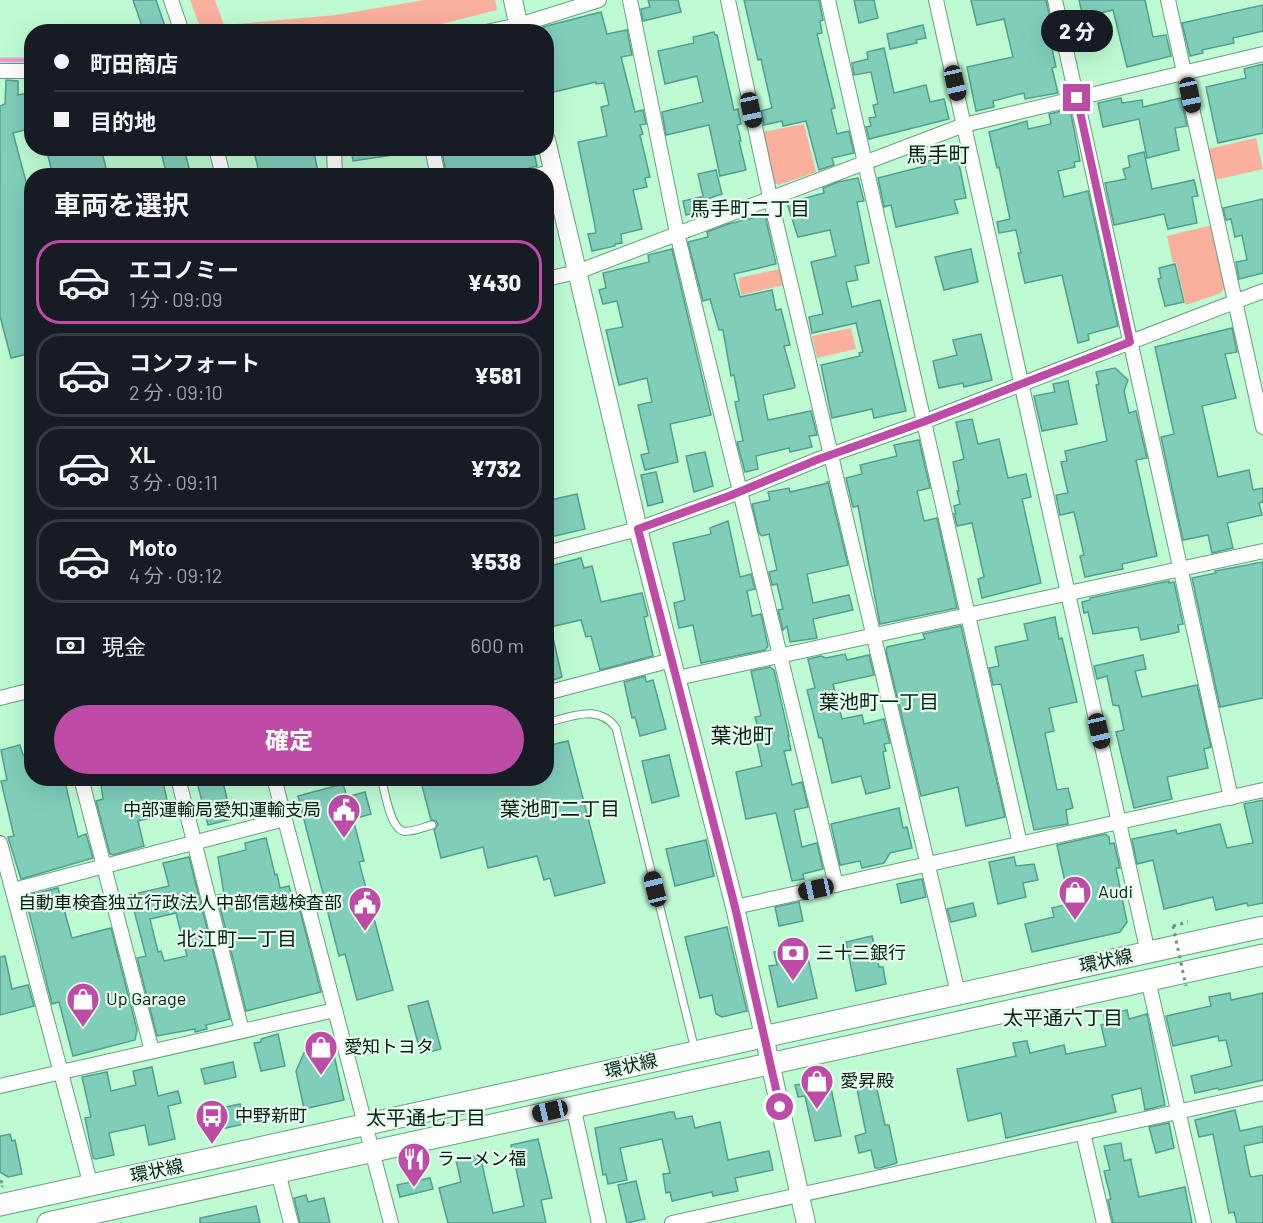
<!DOCTYPE html>
<html lang="ja">
<meta charset="utf-8">
<style>
:root{--surface:#171b24;--page:#242831;--text:#f1f3f6;--muted:#9ea1a6;--line:#363941;--accent:#bd4ca7}
body{margin:0;font-family:Barlow,"Noto Sans JP",sans-serif;background:var(--page);color:var(--text);height:100vh;display:flex;flex-direction:column;font-size:22px;white-space:nowrap}
*{box-sizing:border-box;margin:0}
p{font-size:20px;color:var(--muted)}
.icon{flex:none;width:33px;height:33px;fill:none;stroke:currentColor;stroke-width:2;stroke-linecap:round;stroke-linejoin:round}
.map{position:relative;flex:1;overflow:hidden}
.drawer{position:absolute;left:24px;top:168px;width:530px;height:618px;display:flex;flex-direction:column;background:var(--surface);border-radius:24px;box-shadow:0 6px 24px #0002}
.drawer>*{flex:none}
.top-card{position:absolute;left:24px;top:24px;width:530px;height:132px;border-radius:24px;box-shadow:0 6px 24px #0002;display:grid;align-content:center;height:132px;padding:0 30px;background:var(--surface)}
.end{position:absolute;width:27px;height:27px;margin:-14px;border:8px solid #bd4ca7;background:#fff;box-shadow:0 0 0 3px #fff}
.from{border-radius:50%}
.bubble{position:absolute;height:42px;border-radius:21px;background:var(--surface);box-shadow:0 6px 24px #0002;font-size:20px;font-weight:800;line-height:42px;text-align:center}
.car{position:absolute;width:18px;height:36px;margin:-18px -9px;border-radius:8px;box-shadow:0 0 4px 2px #0007;background:linear-gradient(#222 24%,#8ab4d8 0 40%,#222 0 76%,#8ab4d8 0 86%,#222 0)}
.top-card b{display:flex;align-items:center;gap:21px;height:57px;font-size:22px}
.top-card b+b{border-top:2px solid var(--line)}
.top-card i{width:15px;height:15px;background:var(--text)}
ul{padding:0;list-style:none}
li{display:flex;align-items:center;gap:18px;height:84px;margin:0 12px 9px;padding:0 18px;border:3px solid var(--line);border-radius:24px}
li div{flex:1}
li b{display:block;font-size:22px}
li em{font-style:normal;font-weight:800}
li.current{border-color:var(--accent)}
li>.icon{width:54px;height:54px;stroke-width:1.5}
h2{padding:0 30px;font-size:27px;line-height:72px}
.pay{display:flex;align-items:center;gap:15px;height:66px;padding:0 30px;font-size:22px}
.pay p{margin-inline-start:auto}
.button{display:flex;gap:12px;margin-top:auto;padding:12px 30px}
.button a{flex:1;height:69px;border-radius:36px;background:var(--accent);color:#fff;font-size:24px;font-weight:800;line-height:69px;text-align:center}
.map>svg:first-child{display:block}
.green{fill:#fab09d}
.lines{fill:none;stroke-linecap:round;stroke-linejoin:round}
.stream{stroke:#ea98d7;stroke-width:4.5}
.building{fill:#80ceba;stroke:#529f8c;stroke-width:1.5;fill-rule:evenodd}
.lane-casing{stroke:#66a07c;stroke-width:9}
.street-casing{stroke:#66a07c;stroke-width:16}
.secondary-casing{stroke:#66a07c;stroke-width:20}
.primary-casing{stroke:#66a07c;stroke-width:23}
.path{stroke:#6a977a;stroke-width:3;stroke-dasharray:3 4.5;stroke-linecap:butt}
.lane{stroke:#fff;stroke-width:7}
.street{stroke:#fff;stroke-width:14}
.secondary{stroke:#fff;stroke-width:18}
.primary{stroke:#fff;stroke-width:21}
.path-bridge{stroke:#6a977a;stroke-width:3;stroke-dasharray:3 4.5;stroke-linecap:butt}
.route{stroke:#bd4ca7;stroke-width:8}
.labels{text-anchor:middle;stroke-width:4.5;stroke-linejoin:round;paint-order:stroke}
.poi-label{font-size:18px;fill:#061f11;stroke:#e6feee;text-anchor:start}
.street-label{font-size:18px;fill:#061f11;stroke:#e6feee}
.neighbourhood-label{font-size:20px;fill:#061f11;stroke:#e6feee}
.quarter-label{font-size:21px;fill:#061f11;stroke:#e6feee}
</style>
<div class="map">
<svg width="1263" height="1223" viewBox="0 0 1263 1223">
<rect width="100%" height="100%" fill="#befbd3"/>
<!-- green -->
<g class="green">
<path d="M190 0H215L224 25 336 15 424 0H495L497 10 413 31 202 32Z"/>
<path d="M804 124 816 172 779 185 774 183 763 132Z"/>
<path d="M1256 138 1263 169 1215 180 1208 149Z"/>
<path d="M1212 225 1225 286 1221 293 1186 305 1176 262 1173 263 1167 236Z"/>
<path d="M780 269 784 285 741 295 738 278Z"/>
<path d="M851 328 856 349 817 358 812 336Z"/>
</g>
<g class="lines">
<!-- stream -->
<g class="stream">
<path d="M436 32 454 29"/>
<path d="M0 60H32"/>
</g>
</g>
<!-- building -->
<g class="building">
<path d="M133 0H156L167 32H144Z"/>
<path d="M648 0H678L681 12 643 21 641 9 650 7Z"/>
<path d="M744 0H819L823 20 820 21 822 33 817 34 835 108 831 109 837 134 849 131 854 153 832 158 834 165 819 170 806 121 783 126 782 121 764 125 761 111 772 108 761 59 758 60Z"/>
<path d="M854 0H874L878 18 859 23Z"/>
<path d="M971 0H1046L1054 38 1050 39 1056 67 1052 68 1058 93 1025 99 1024 93 993 101 994 107 976 111 967 67 1013 57 1004 19 977 25Z"/>
<path d="M1079 0H1145L1153 37 1166 35 1171 56 1127 67 1113 10 1083 17Z"/>
<path d="M1263 5V31L1233 38 1234 43 1202 50 1203 53 1190 56 1182 23Z"/>
<path d="M601 12 607 34 627 30 632 55 621 57 635 112 643 110 646 124 640 125 643 134 640 135 650 177 645 178 647 187 633 190 642 229 621 234 622 243 615 244V246L592 251 588 234 596 233 594 221 578 142 607 136 601 107 609 105 604 83 596 84V82L549 93 546 79V32L543 27Z"/>
<path d="M923 25 926 38 916 40 917 43 890 49 887 34Z"/>
<path d="M714 32 715 35H717L734 110 738 109 741 124 737 125 741 141H739L746 170 720 176 709 125 666 135 662 112 703 102 697 76 665 84 658 51 694 43 693 37Z"/>
<path d="M884 48 894 93 926 85 930 102 944 99 949 119 869 139 866 127 871 126 869 118 876 117 873 105 878 104 871 72 854 75 852 63 868 59 867 52Z"/>
<path d="M1263 64V133L1218 143 1206 87 1246 78 1244 69Z"/>
<path d="M6 80 18 81V95L32 92V128L13 133 32 204V353L11 358 0 316V106L5 104Z"/>
<path d="M1121 98 1122 103 1142 100 1143 107 1181 98 1187 126 1175 128 1179 150 1147 158 1139 119 1103 127 1098 103Z"/>
<path d="M1070 109 1080 161 1074 162 1075 167 1058 171 1064 197 1088 191 1118 326 1088 334 1089 340 1078 343 1062 275 1025 283 1018 253H1021L1016 230 999 233 997 222 1010 219 999 167 997 168 989 132 1027 121 1028 129 1051 124 1049 114Z"/>
<path d="M46 148H101L108 176H53Z"/>
<path d="M160 148H184L191 176H167Z"/>
<path d="M253 148H313L319 176H260Z"/>
<path d="M351 148H391L392 155 353 161Z"/>
<path d="M441 148H533L537 166 501 176H447Z"/>
<path d="M1144 152 1152 189 1194 180 1198 196 1192 197 1197 223 1168 229 1164 214 1114 225 1105 183 1126 179 1123 169 1130 167 1128 156Z"/>
<path d="M957 154 966 198 954 200 958 213 896 227 891 205 884 207 878 178 925 166 924 162Z"/>
<path d="M716 170 722 194 704 200 698 174Z"/>
<path d="M858 178 864 201 857 202 869 263 855 266 858 280 846 282 852 307 880 300 906 411 874 418 872 409 832 418 821 365 860 356 859 353 863 352 856 323 812 333 809 317 823 314 811 262 836 256 830 230 798 237 787 203 824 193 823 188 838 182Z"/>
<path d="M701 197 704 211 686 215 683 201Z"/>
<path d="M1263 199V273L1239 279 1236 262 1247 260 1242 235 1235 237 1231 219 1226 220 1223 208Z"/>
<path d="M765 215 776 264 734 274 740 297 772 290 776 310 781 309 790 345 784 346 795 386 794 388 763 395 768 420 811 411 817 435 809 436 812 447 790 452 789 448 756 456 758 469 745 472 737 442 743 441 735 402 739 401 734 375 731 376 723 330H719L710 299 703 301 688 242 708 237 707 232 728 224Z"/>
<path d="M672 249 711 415 670 424 678 462 645 470 641 455 649 453 638 405 652 402 647 378 619 385 606 330 623 327 617 301 603 304 599 290 606 288 603 273 649 262 648 255Z"/>
<path d="M971 249 978 282 944 290 935 257Z"/>
<path d="M1175 264 1184 302 1165 306 1158 279 1161 278 1159 268Z"/>
<path d="M1232 328 1237 352 1225 354 1236 398 1202 406 1218 477 1249 470 1253 490 1263 488V502L1259 503 1262 515 1227 523 1233 548 1212 553 1208 535 1183 540 1161 437 1174 434 1155 347Z"/>
<path d="M981 334 992 380 964 387 963 383 939 388 933 361 957 355 953 340Z"/>
<path d="M1115 368 1128 380 1124 391 1129 413 1136 411 1147 458 1136 460 1157 556 1122 564 1123 569 1085 577 1080 556 1084 555 1074 512 1060 515 1056 495 1068 493 1061 462 1067 461 1065 451 1107 441 1096 385 1099 384 1096 372Z"/>
<path d="M1068 381 1077 424 1042 431 1034 396 1055 392 1053 384Z"/>
<path d="M972 419 978 444 999 439 1008 478 1026 474 1031 497 1022 499 1041 583 982 598 978 579 984 577 972 523 957 526 954 514H956L954 506 960 504 957 491H959L953 462 964 459 956 422Z"/>
<path d="M919 440 930 488 917 491 924 521 937 518 957 608 880 624 858 506 853 507 846 478 862 474 860 465 897 456 894 445Z"/>
<path d="M705 452 713 486 694 492 686 456Z"/>
<path d="M656 472 663 502 648 506 641 475Z"/>
<path d="M827 482H828L848 565 807 574 813 603 849 595 853 610 813 619 817 638 790 642 787 626 783 630 778 610 783 609 777 584 772 585 769 572 777 570 769 534 762 536 759 533 752 504 770 500 768 492 789 488 790 492 828 483Z"/>
<path d="M577 494 585 529 546 538V501Z"/>
<path d="M728 521 740 577 751 574 755 589 747 591 752 616 761 614 768 646 765 650 701 663 693 625 679 628 674 603 685 600 673 543 711 534 710 528Z"/>
<path d="M581 558 584 568 592 566 601 602 642 593 648 616 644 617 653 656 600 670 591 636 586 637 581 620 546 628V567Z"/>
<path d="M1263 562V698L1220 707 1192 578 1216 573 1215 571Z"/>
<path d="M1169 581V583L1174 582 1183 624 1178 625 1179 632 1141 640 1138 627 1093 634 1088 612 1084 613 1082 602 1090 600V598Z"/>
<path d="M1055 617 1059 639 1062 638 1077 702 1049 708 1054 731 1045 733 1057 790 1068 788 1073 808 1066 810 1068 824 1034 830 1001 684 993 685 989 668 999 666 995 647 1028 640 1024 624Z"/>
<path d="M961 626 1005 817 966 826 958 787 921 796 886 651 887 647 925 639 923 634Z"/>
<path d="M551 629 562 677 550 681 546 665V630Z"/>
<path d="M845 654 847 660 869 655 874 675 833 684 842 719 862 715 864 724 884 719 890 743 884 744 886 751 883 752 890 788 866 794 861 776 832 783 822 738H819L807 690 815 688 808 659 821 656 826 658Z"/>
<path d="M1143 655 1146 669 1135 671 1142 697 1197 685 1211 747 1204 749 1208 768 1167 777 1172 799 1134 808 1116 732 1124 730 1119 706 1113 705 1107 676 1097 679 1094 666Z"/>
<path d="M770 667 774 670 789 736H788L791 750 784 751 792 785 802 782 808 807 794 810 802 847 817 843 823 869 803 874 804 879 792 881 776 813 746 819 736 772 762 766 755 734 759 733 755 717 761 716 751 671Z"/>
<path d="M645 676 646 682 653 680 666 729 640 736 635 717 632 718 624 682Z"/>
<path d="M568 741 605 883 555 896 550 878 544 880 537 856 488 868 483 847 441 858 434 830 438 824 436 821 431 820 420 778H546V746Z"/>
<path d="M20 745 23 755 32 752V778H64L78 837 86 834 93 858 21 879 8 837 14 836 1 781 7 780 1 750Z"/>
<path d="M669 755 679 796 652 803 642 761Z"/>
<path d="M100 778H162L170 813 138 821 144 846 113 855 110 854 96 801 103 799Z"/>
<path d="M196 778H222L232 819 208 825Z"/>
<path d="M343 784 347 797 365 792 371 814 353 819 364 861 359 862 393 990 357 1000 345 954 339 956 298 796Z"/>
<path d="M1263 800V903L1248 906 1247 903 1216 910 1213 897 1164 909 1153 860 1137 864 1132 839 1176 830 1177 834 1220 824 1227 848 1253 843 1244 804Z"/>
<path d="M899 808 903 828 907 827 912 848 890 853 884 863 862 868 860 861 840 865 831 824Z"/>
<path d="M1105 834 1109 837 1110 844 1114 843 1120 868H1116L1127 922 1120 932 1032 952 1025 924 1054 917 1052 908 1081 901 1076 879 1065 882 1057 845Z"/>
<path d="M266 838 275 875 277 874 280 888 289 886 293 900 297 899 321 992 246 1011 217 895 224 894 218 857 246 850 245 843Z"/>
<path d="M706 840 714 876 675 886 666 849Z"/>
<path d="M189 857 230 1019 206 1025 207 1029 195 1032V1029L157 1036 137 958 146 956 130 895 169 886 163 863ZM176 913 187 956 164 961 161 951 158 952 150 919Z"/>
<path d="M1014 857 1016 866 1034 864 1038 880 1023 883 1026 897 998 904 989 862Z"/>
<path d="M922 879 926 897 901 903 897 884Z"/>
<path d="M58 888 72 938 111 928 137 1030 135 1040 73 1056 59 1002 52 1004 25 896Z"/>
<path d="M799 902 803 921 779 926 775 907Z"/>
<path d="M973 903 976 916 951 922 947 909Z"/>
<path d="M727 927 747 1011 722 1017 716 1014 712 995 700 998 685 937Z"/>
<path d="M872 936 879 967H883L886 984 856 991 846 942Z"/>
<path d="M805 945 817 998 778 1007 769 966 777 965 774 952Z"/>
<path d="M5 956 12 989 28 985 34 1006 0 1015V957Z"/>
<path d="M1230 993 1231 1000 1263 993V1080L1219 1090 1218 1088 1195 1093 1191 1076 1232 1066 1226 1040 1219 1041 1218 1036 1173 1046 1166 1016 1211 1006 1209 997Z"/>
<path d="M428 1001 441 1049 421 1054 408 1006Z"/>
<path d="M1127 1010 1129 1019 1147 1014 1165 1105 1145 1110 1141 1088 1112 1095 1116 1112 1006 1138 1001 1113 968 1121 957 1069 1016 1056 1013 1043 1025 1041H1027L1030 1053 1064 1045 1066 1054 1106 1046 1101 1025 1105 1024 1104 1015Z"/>
<path d="M278 1034 285 1066 261 1071 254 1043 261 1042V1039Z"/>
<path d="M332 1046 344 1100 304 1109 296 1071 304 1053Z"/>
<path d="M233 1062 236 1077 205 1084 201 1069Z"/>
<path d="M152 1067 158 1096 178 1091 181 1103 168 1106 175 1139 149 1145 145 1125 109 1133 114 1155 96 1159 93 1158 85 1118 91 1117 82 1077 107 1072 111 1091 136 1085 133 1071Z"/>
<path d="M828 1074 841 1136 815 1141 805 1096 798 1097 795 1085 803 1084 802 1079Z"/>
<path d="M876 1085 885 1125H889L897 1163 880 1168H875L871 1150 859 1153 855 1136 866 1133 857 1089Z"/>
<path d="M240 1104 244 1124 217 1130 212 1110Z"/>
<path d="M1235 1110 1240 1131 1263 1126V1142L1244 1146 1250 1176 1252 1177 1263 1175V1223H1237L1234 1212 1229 1213 1213 1134 1199 1137 1195 1120Z"/>
<path d="M670 1112H674L676 1119 692 1116 695 1128 720 1122 728 1160 769 1151 773 1170 735 1178 738 1191 713 1196 712 1192 672 1201 670 1192 666 1193 663 1174 670 1173 662 1139 620 1148 627 1180 608 1184 606 1174 603 1175 595 1128Z"/>
<path d="M1169 1123 1174 1148 1156 1153 1149 1127Z"/>
<path d="M10 1134 12 1141 15 1140 22 1174 8 1177 0 1172V1136Z"/>
<path d="M538 1139 552 1198 541 1200 546 1223H448L439 1188 461 1182 456 1160 480 1155 493 1213 524 1206 511 1145Z"/>
<path d="M1121 1143 1124 1161 1131 1159V1161L1139 1197 1185 1187 1192 1223H1113L1108 1200 1111 1199 1104 1171 1110 1170 1104 1146Z"/>
<path d="M430 1178 433 1189 400 1197 397 1185Z"/>
<path d="M636 1181 645 1219 627 1223 618 1185Z"/>
<path d="M306 1195 308 1202 324 1198 330 1223H300L294 1198Z"/>
<path d="M256 1206 260 1223H200V1218Z"/>
</g>
<g class="lines">
<defs>
<g id="lane">
<path d="M546 723C570 717 599 703 616 728L695 1050"/>
<path d="M381 778C385 791 390 828 403 831 411 833 423 827 432 825"/>
</g>
<g id="street">
<path d="M171 0 182 32"/>
<path d="M630 0 677 233 836 885"/>
<path d="M728 0 770 197 958 993"/>
<path d="M828 0 1020 844"/>
<path d="M936 0 1148 953"/>
<path d="M1055 0 1231 798"/>
<path d="M1168 0 1263 427"/>
<path d="M486 32 519 25 599 0"/>
<path d="M0 71H32"/>
<path d="M216 148 223 176"/>
<path d="M334 148 335 176"/>
<path d="M432 148 438 176"/>
<path d="M536 176 553 171"/>
<path d="M546 279 577 272 964 125 1263 54"/>
<path d="M546 553 638 529 729 496 819 459 923 422 1263 291"/>
<path d="M677 678 1263 551"/>
<path d="M546 693 672 660"/>
<path d="M0 698 32 690"/>
<path d="M81 778 152 1051"/>
<path d="M178 778 242 1031"/>
<path d="M274 778 391 1223"/>
<path d="M0 843 91 1186"/>
<path d="M13 890 285 819"/>
<path d="M735 907 1263 790"/>
<path d="M1148 980 1204 1223"/>
<path d="M0 1086 335 1010"/>
<path d="M573 1106 599 1223"/>
<path d="M1083 1133 1104 1223"/>
<path d="M278 1172 291 1223"/>
<path d="M672 1223 1263 1093"/>
</g>
<g id="secondary">
<path d="M513 0 520 32"/>
<path d="M546 140 638 529 735 907 806 1223"/>
</g>
<g id="primary">
<path d="M0 1205 1263 927"/>
<path d="M48 1223 1263 955"/>
</g>
</defs>
<!-- lane casing -->
<use href="#lane" class="lane-casing"/>
<!-- street casing -->
<use href="#street" class="street-casing"/>
<!-- secondary casing -->
<use href="#secondary" class="secondary-casing"/>
<!-- primary casing -->
<use href="#primary" class="primary-casing"/>
<!-- path -->
<g class="path">
<path d="M1173 926 1188 922"/>
<path d="M0 1181 4 1183 2 1187"/>
</g>
<!-- lane -->
<use href="#lane" class="lane"/>
<!-- street -->
<use href="#street" class="street"/>
<!-- secondary -->
<use href="#secondary" class="secondary"/>
<!-- primary -->
<use href="#primary" class="primary"/>
<!-- path-bridge -->
<path class="path-bridge" d="M1173 926 1186 986"/>
</g>
<g class="lines">
<!-- route -->
<path class="route" d="M780 1107 735 907 638 529 729 496 819 459 923 422 1130 342 1077 98"/>
</g>
<!-- icons -->
<defs>
<symbol id="civic-pin" viewBox="-11 -11 22 30"><path d="M0 17L-7.5 6A9.5 9.5 0 1 1 7.5 6Z" fill="#bd4ca7" stroke="#e6feee"/><path d="M-.6-6.5H3V-4.5H.6V-3L4-1V1h2V6H-6V1h2V-1L-.6-3ZM-1.2 2.5V6h2.4V2.5Z" fill="#fff"/></symbol>
<symbol id="shop-pin" viewBox="-11 -11 22 30"><path d="M0 17L-7.5 6A9.5 9.5 0 1 1 7.5 6Z" fill="#bd4ca7" stroke="#e6feee"/><path d="M-5-2.5h2.3a2.7 3.5 0 0 1 5.4 0H5L5.5 6h-11ZM-1.5-2.5h3a1.5 2.3 0 0 0-3 0Z" fill="#fff"/></symbol>
<symbol id="bank-pin" viewBox="-11 -11 22 30"><path d="M0 17L-7.5 6A9.5 9.5 0 1 1 7.5 6Z" fill="#bd4ca7" stroke="#e6feee"/><path d="M-6-4H6V4H-6ZM0-2.3a2.3 2.3 0 1 0 0 4.6a2.3 2.3 0 1 0 0-4.6Z" fill="#fff"/></symbol>
<symbol id="bus-pin" viewBox="-11 -11 22 30"><path d="M0 17L-7.5 6A9.5 9.5 0 1 1 7.5 6Z" fill="#bd4ca7" stroke="#e6feee"/><path d="M-5-6H5V4H4V6H2V4H-2V6H-4V4H-5ZM-3.5-4V0h7V-4ZM-3.5 1.2v1.5H-2V1.2ZM2 1.2v1.5H3.5V1.2Z" fill="#fff"/></symbol>
<symbol id="restaurant-pin" viewBox="-11 -11 22 30"><path d="M0 17L-7.5 6A9.5 9.5 0 1 1 7.5 6Z" fill="#bd4ca7" stroke="#e6feee"/><path d="M-5-6h1v4h1v-4h1v4h1v-4h1v5L-1.5 .5V6h-2V.5L-5-1ZM5-6V6H3V1.5H1.5Q1.5-4 5-6Z" fill="#fff"/></symbol>
</defs>
<g fill-rule="evenodd">
<use href="#civic-pin" x="325" y="791" width="38" height="52"/>
<use href="#shop-pin" x="1056" y="873" width="38" height="52"/>
<use href="#civic-pin" x="346" y="884" width="38" height="52"/>
<use href="#bank-pin" x="774" y="934" width="38" height="52"/>
<use href="#shop-pin" x="64" y="980" width="38" height="52"/>
<use href="#shop-pin" x="302" y="1028" width="38" height="52"/>
<use href="#shop-pin" x="798" y="1062" width="38" height="52"/>
<use href="#bus-pin" x="193" y="1097" width="38" height="52"/>
<use href="#restaurant-pin" x="395" y="1140" width="38" height="52"/>
</g>
<g class="labels">
<!-- poi labels -->
<g class="poi-label">
<text x="321" y="816" text-anchor="end">中部運輸局愛知運輸支局</text>
<text x="1098" y="898">Audi</text>
<text x="342" y="909" text-anchor="end">自動車検査独立行政法人中部信越検査部</text>
<text x="816" y="959">三十三銀行</text>
<text x="106" y="1005">Up Garage</text>
<text x="344" y="1053">愛知トヨタ</text>
<text x="840" y="1087">愛昇殿</text>
<text x="235" y="1122">中野新町</text>
<text x="437" y="1165">ラーメン福</text>
</g>
<!-- street labels -->
<g class="street-label">
<text transform="translate(1106 961) rotate(-12)" y="6">環状線</text>
<text transform="translate(631 1066) rotate(-13)" y="6">環状線</text>
<text transform="translate(157 1171) rotate(-12)" y="6">環状線</text>
</g>
<!-- neighbourhood labels -->
<g class="neighbourhood-label">
<text x="750" y="216">馬手町二丁目</text>
<text x="879" y="709">葉池町一丁目</text>
<text x="560" y="816">葉池町二丁目</text>
<text x="237" y="946">北江町一丁目</text>
<text x="1063" y="1025">太平通六丁目</text>
<text x="426" y="1125">太平通七丁目</text>
</g>
<!-- quarter labels -->
<g class="quarter-label">
<text x="938" y="162">馬手町</text>
<text x="742" y="743">葉池町</text>
</g>
</g>
</svg>
<i class="end from" style="left:780px;top:1107px"></i>
<i class="end" style="left:1077px;top:98px"></i>
<div class="bubble" style="left:1041px;top:10px;width:72px">2 分</div>
<i class="car" style="left:955px;top:83px;rotate:167deg"></i>
<i class="car" style="left:1190px;top:95px;rotate:168deg"></i>
<i class="car" style="left:751px;top:110px;rotate:168deg"></i>
<i class="car" style="left:1099px;top:731px;rotate:167deg"></i>
<i class="car" style="left:655px;top:889px;rotate:346deg"></i>
<i class="car" style="left:816px;top:889px;rotate:258deg"></i>
<i class="car" style="left:550px;top:1111px;rotate:257deg"></i>
<div class="top-card">
<b><i class="from"></i>町田商店</b>
<b><i></i>目的地</b>
</div>
<section class="drawer">
<h2>車両を選択</h2>
<ul>
<li class="current"><svg class="icon" aria-label="car" viewBox="0 0 24 24"><path d="M5 17H2v-5l4-1 3-4h7l3 4 3 1v5h-3M9 17h6M6 11h13"/><circle cx="7" cy="17" r="2"/><circle cx="17" cy="17" r="2"/></svg><div><b>エコノミー</b><p>1 分 · 09:09</p></div><em>¥430</em></li>
<li><svg class="icon" aria-label="car" viewBox="0 0 24 24"><path d="M5 17H2v-5l4-1 3-4h7l3 4 3 1v5h-3M9 17h6M6 11h13"/><circle cx="7" cy="17" r="2"/><circle cx="17" cy="17" r="2"/></svg><div><b>コンフォート</b><p>2 分 · 09:10</p></div><em>¥581</em></li>
<li><svg class="icon" aria-label="car" viewBox="0 0 24 24"><path d="M5 17H2v-5l4-1 3-4h7l3 4 3 1v5h-3M9 17h6M6 11h13"/><circle cx="7" cy="17" r="2"/><circle cx="17" cy="17" r="2"/></svg><div><b>XL</b><p>3 分 · 09:11</p></div><em>¥732</em></li>
<li><svg class="icon" aria-label="car" viewBox="0 0 24 24"><path d="M5 17H2v-5l4-1 3-4h7l3 4 3 1v5h-3M9 17h6M6 11h13"/><circle cx="7" cy="17" r="2"/><circle cx="17" cy="17" r="2"/></svg><div><b>Moto</b><p>4 分 · 09:12</p></div><em>¥538</em></li>
</ul>
<div class="pay"><svg class="icon" aria-label="cash" viewBox="0 0 24 24"><path d="M3 7h18v10H3z"/><circle cx="12" cy="12" r="2"/></svg>現金<p>600 m</p></div>
<div class="button"><a>確定</a></div>
</section>
</div>
